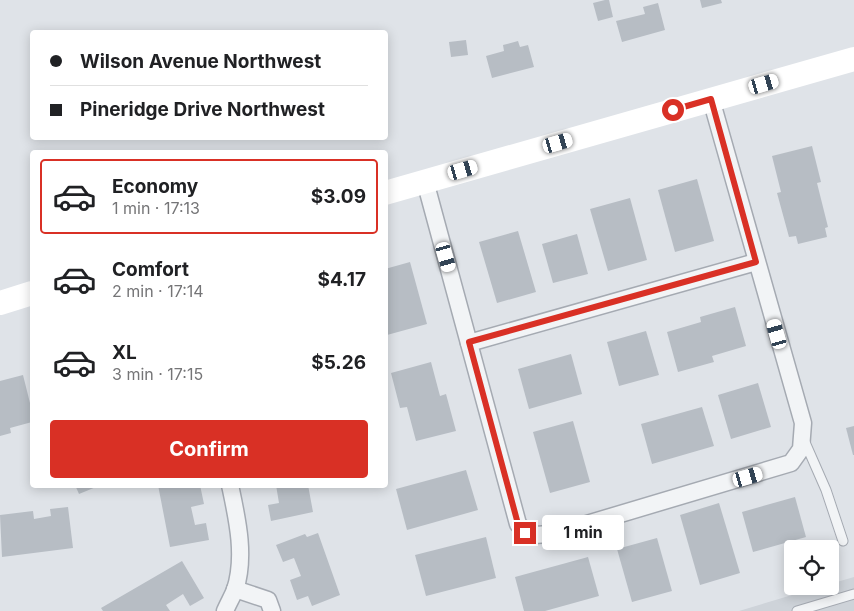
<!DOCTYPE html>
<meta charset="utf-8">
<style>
:root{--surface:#fff;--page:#f2f2f2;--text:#202124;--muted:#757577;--line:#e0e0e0;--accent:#d93025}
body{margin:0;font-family:Inter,sans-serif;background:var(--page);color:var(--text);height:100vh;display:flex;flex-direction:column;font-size:19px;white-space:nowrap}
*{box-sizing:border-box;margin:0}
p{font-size:16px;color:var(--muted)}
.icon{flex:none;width:28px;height:28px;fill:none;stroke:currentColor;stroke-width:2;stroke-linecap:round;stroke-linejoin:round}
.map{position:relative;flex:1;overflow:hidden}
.panel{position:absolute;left:30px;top:150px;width:358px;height:338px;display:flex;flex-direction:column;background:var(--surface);border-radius:5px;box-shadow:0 2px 12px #0003}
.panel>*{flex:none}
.guide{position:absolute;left:30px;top:30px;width:358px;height:110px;border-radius:5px;box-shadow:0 2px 12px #0003;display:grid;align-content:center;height:110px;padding:0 20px;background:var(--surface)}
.controls{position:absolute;left:784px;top:540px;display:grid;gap:10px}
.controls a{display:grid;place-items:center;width:55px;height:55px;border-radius:5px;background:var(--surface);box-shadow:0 2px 12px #0003;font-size:25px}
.end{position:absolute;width:22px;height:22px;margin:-11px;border:6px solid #d93025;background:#fff;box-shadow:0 0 0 2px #fff}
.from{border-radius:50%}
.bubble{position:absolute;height:35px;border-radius:5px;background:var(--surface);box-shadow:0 2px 12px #0003;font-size:16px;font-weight:700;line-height:35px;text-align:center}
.car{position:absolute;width:15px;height:30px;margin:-15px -8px;border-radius:6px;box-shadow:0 0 4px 1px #0007;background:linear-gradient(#fff 24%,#345 0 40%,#fff 0 76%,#345 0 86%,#fff 0)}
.guide b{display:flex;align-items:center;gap:18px;height:48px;font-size:19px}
.guide b+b{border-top:1px solid var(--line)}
.guide i{width:12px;height:12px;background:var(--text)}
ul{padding:9px 0 0;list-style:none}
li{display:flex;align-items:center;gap:15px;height:75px;margin:0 10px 8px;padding:0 10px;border:2px solid transparent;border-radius:5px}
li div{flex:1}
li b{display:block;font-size:19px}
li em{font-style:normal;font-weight:700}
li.selected{border-color:var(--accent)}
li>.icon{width:45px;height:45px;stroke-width:1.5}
.cta{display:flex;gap:10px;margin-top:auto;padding:10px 20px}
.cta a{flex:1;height:58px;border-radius:5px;background:var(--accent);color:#fff;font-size:20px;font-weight:700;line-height:58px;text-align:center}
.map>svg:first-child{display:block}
.built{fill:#ced3d9}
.building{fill:#b7bdc4}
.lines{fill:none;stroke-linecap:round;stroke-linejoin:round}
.service-casing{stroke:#a5aab2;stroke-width:11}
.minor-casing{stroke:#a5aab2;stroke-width:19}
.service{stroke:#f2f4f6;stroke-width:9}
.minor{stroke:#f2f4f6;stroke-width:16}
.secondary{stroke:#fff;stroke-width:24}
.route{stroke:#d93025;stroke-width:6}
</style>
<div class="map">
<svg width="854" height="611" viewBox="0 0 854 611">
<rect width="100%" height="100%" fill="#dfe3e8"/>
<!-- built -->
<path class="built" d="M854 577V611H739L822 586H830V584Z"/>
<!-- building -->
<g class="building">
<path d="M605 0H609L613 17 598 21 593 3Z"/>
<path d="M700 0H721L722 3 702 8Z"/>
<path d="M658 3 665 30 622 42 616 21 645 14 643 7Z"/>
<path d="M466 40 468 55 451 57 449 42Z"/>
<path d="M518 41 520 47 528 45 534 67 492 78 486 56 504 51 503 45Z"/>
<path d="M812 146 821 182 817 183 828 227 825 228 827 237 798 244 796 236 789 237 777 193 781 192 772 156Z"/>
<path d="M697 179 714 241 675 252 658 190Z"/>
<path d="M630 198 647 260 608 271 590 209Z"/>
<path d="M518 231 536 292 497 303 479 242Z"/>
<path d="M577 234 588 274 553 283 542 244Z"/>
<path d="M410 262 427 324 387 335 385 329V269Z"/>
<path d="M735 307 746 346 712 356 714 362 678 372 667 332 701 322 700 317Z"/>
<path d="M646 331 659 375 619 386 607 342Z"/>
<path d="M571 354 582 394 529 409 518 369Z"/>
<path d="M431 362 440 396 446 394 456 431 416 441 407 407 400 408 391 373Z"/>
<path d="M23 375 32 411V422L10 428 11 433 0 436V381Z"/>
<path d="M758 383 771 427 731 439 718 395Z"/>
<path d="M702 407 714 446 652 464 641 424Z"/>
<path d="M573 421 590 482 550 493 533 432Z"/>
<path d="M854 426V455H853L846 428Z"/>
<path d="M466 470 478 510 407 530 396 489Z"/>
<path d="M75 485H95L96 487 79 494Z"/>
<path d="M158 485H200L204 504 191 507 195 525 206 523 209 540 170 547Z"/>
<path d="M276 485H308L313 512 271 521 268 505 279 503Z"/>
<path d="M795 497 806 537 753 552 742 512Z"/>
<path d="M719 503 740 573 700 585 680 515Z"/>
<path d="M68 507 73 548 2 557 0 515 33 511 34 519 51 516 50 509Z"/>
<path d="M318 533 340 595 312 606 308 596 297 600 290 580 301 576 294 558 283 562 276 545 305 534 307 537Z"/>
<path d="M486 537 496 578 426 596 415 555Z"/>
<path d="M657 538 672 591 632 602 617 549Z"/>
<path d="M588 557 599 596 545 611H524L515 577Z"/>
<path d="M182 561 204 598 190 606 183 594 166 605 170 611H103L101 608Z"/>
</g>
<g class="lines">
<defs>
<g id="service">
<path d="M804 440 826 490 843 541"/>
<path d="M797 611 854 594"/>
</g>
<g id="minor">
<path d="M425 181 518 524C531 539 542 535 560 532L791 463 801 449 803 423 711 99"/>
<path d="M469 343 756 262"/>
<path d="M235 589 268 600 272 611"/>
<path d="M225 611C228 604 232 597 235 590 246 556 237 518 230 485"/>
</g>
</defs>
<!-- service casing -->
<use href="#service" class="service-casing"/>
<!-- minor casing -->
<use href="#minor" class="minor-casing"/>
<!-- service -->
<use href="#service" class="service"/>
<!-- minor -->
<use href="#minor" class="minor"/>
<!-- secondary -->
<g class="secondary">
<path d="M385 193 854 59"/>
<path d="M0 303 32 293"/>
</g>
</g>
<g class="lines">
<!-- route -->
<path class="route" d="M525 533 518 524 469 342 756 262 711 99 673 110"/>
</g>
</svg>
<div class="controls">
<a><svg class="icon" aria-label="locate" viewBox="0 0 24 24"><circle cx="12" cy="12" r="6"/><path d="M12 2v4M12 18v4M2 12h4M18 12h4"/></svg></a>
</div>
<i class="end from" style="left:673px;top:110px"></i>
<i class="end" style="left:525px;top:533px"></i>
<div class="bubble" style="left:542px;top:515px;width:82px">1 min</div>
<i class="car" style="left:764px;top:84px;rotate:74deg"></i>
<i class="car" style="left:558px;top:143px;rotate:74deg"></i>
<i class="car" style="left:463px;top:170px;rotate:74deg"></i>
<i class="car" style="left:446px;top:257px;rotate:164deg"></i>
<i class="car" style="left:777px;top:334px;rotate:344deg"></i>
<i class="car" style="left:748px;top:477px;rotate:74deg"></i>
<div class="guide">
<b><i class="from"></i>Wilson Avenue Northwest</b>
<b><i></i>Pineridge Drive Northwest</b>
</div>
<section class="panel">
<ul>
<li class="selected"><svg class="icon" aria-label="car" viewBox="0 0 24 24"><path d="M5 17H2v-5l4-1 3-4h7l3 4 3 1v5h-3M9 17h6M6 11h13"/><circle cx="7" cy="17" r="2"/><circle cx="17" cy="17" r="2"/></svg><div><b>Economy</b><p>1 min · 17:13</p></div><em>$3.09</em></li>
<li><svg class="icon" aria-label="car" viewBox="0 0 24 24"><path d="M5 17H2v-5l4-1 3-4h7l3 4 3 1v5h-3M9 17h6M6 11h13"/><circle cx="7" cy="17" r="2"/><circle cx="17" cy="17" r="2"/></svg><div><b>Comfort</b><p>2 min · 17:14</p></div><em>$4.17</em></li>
<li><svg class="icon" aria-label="car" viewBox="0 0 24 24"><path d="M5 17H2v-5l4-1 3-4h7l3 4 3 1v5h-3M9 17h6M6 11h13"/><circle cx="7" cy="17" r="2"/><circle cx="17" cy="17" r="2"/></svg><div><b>XL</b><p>3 min · 17:15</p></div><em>$5.26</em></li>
</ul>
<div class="cta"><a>Confirm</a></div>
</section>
</div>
